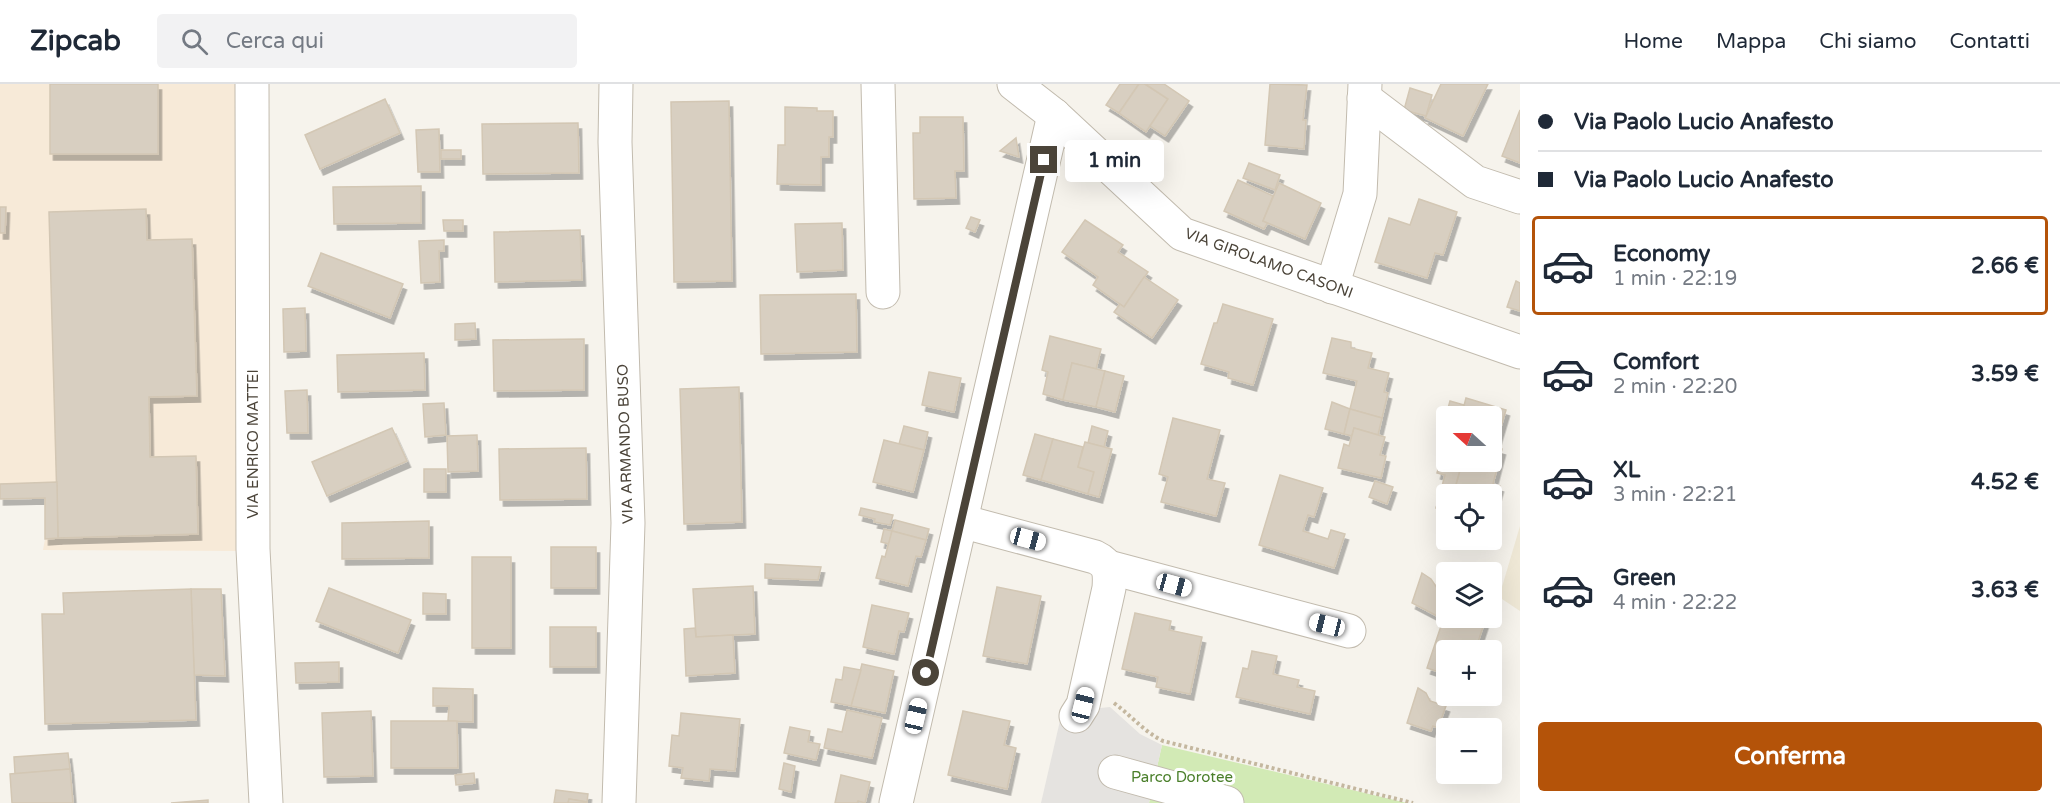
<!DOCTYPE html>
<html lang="it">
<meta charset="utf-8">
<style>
:root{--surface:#fff;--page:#f2f2f3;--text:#1f2937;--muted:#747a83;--line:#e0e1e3;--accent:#b45309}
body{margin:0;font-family:"Varela Round",sans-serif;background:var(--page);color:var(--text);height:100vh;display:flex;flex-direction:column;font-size:22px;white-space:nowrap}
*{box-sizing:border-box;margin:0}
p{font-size:20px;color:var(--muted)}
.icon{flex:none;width:33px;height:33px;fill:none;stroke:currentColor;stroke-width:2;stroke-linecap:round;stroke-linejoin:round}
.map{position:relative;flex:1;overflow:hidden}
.sheet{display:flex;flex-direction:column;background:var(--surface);width:540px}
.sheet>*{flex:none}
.guide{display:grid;align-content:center;height:132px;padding:0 18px;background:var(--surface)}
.needle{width:39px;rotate:291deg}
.controls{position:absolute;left:1436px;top:322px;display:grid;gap:12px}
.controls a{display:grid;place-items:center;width:66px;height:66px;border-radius:6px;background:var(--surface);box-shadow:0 6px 24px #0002;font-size:30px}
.end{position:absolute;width:27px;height:27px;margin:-14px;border:8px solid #4b4439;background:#fff;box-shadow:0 0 0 3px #fff}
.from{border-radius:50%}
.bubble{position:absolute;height:42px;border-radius:6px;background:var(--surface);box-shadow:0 6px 24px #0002;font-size:20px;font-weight:700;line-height:42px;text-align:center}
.car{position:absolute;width:18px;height:36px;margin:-18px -9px;border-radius:8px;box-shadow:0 0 4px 2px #0007;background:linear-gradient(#fff 24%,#345 0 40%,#fff 0 76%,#345 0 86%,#fff 0)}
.guide b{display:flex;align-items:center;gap:21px;height:57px;font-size:22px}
.guide b+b{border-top:2px solid var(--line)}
.guide i{width:15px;height:15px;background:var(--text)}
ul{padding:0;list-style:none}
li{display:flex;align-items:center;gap:18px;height:99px;margin:0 12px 9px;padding:0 6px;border:3px solid transparent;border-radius:6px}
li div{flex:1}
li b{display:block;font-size:22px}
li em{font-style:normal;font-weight:700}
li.selected{border-color:var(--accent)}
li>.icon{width:54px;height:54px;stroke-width:1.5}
.primary-button{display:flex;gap:12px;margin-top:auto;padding:12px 18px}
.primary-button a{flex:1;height:69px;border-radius:6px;background:var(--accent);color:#fff;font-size:24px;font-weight:700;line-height:69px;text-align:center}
header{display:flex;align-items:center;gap:36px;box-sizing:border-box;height:84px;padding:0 30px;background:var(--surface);border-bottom:2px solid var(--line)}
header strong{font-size:28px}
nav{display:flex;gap:33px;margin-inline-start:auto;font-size:21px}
.search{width:420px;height:54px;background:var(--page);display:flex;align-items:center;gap:15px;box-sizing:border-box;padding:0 21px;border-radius:6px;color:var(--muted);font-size:22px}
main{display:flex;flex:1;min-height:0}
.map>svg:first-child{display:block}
.commercial{fill:#f7ead8}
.education{fill:#efe8d6}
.green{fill:#d2eab5}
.parking{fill:#e5e3e0}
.building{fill:#d8cfc1;stroke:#d3c7b4;stroke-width:1.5;filter:url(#shadow)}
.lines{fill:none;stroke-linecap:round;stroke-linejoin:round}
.minor-casing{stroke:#c2bbae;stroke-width:35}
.path{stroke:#c4b79f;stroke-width:4;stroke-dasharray:3 3;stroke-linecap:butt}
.minor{stroke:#fff;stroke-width:33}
.route{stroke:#4b4439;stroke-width:8}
.labels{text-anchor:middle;stroke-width:6;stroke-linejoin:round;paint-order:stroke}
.street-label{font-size:15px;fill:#4b4439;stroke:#fff}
.park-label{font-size:15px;fill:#4a7f2a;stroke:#fff}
</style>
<header>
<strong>Zipcab</strong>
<div class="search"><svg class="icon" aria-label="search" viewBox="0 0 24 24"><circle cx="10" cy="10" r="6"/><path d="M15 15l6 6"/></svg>Cerca qui</div>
<nav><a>Home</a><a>Mappa</a><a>Chi siamo</a><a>Contatti</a></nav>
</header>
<main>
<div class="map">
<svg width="1520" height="719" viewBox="0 0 1520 719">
<defs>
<filter id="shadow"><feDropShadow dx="3.5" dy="6" stdDeviation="0" flood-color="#0004"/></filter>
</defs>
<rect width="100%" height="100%" fill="#f6f3ec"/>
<!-- commercial -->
<path class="commercial" d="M0 0H236L240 467 43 466 45 455V414L0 415Z"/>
<!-- education -->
<path class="education" d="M1520 442V527L1499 513Z"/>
<!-- green -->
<path class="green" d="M1162 661 1407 719H1149Z"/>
<!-- parking -->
<path class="parking" d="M1110 623 1140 650 1162 661 1149 719H1041L1062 628Z"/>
<!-- building -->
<g class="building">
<rect x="50" y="0" width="108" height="70"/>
<path d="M1120 0H1139L1119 29 1106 21Z"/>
<path d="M1139 0H1145L1168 15 1146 48 1119 29Z"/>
<path d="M1145 0H1164L1189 17 1165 52 1150 42 1168 15Z"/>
<path d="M1270 0 1307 1 1303 36H1306L1304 65 1265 61Z"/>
<path d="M1441 0H1488L1463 52 1425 34Z"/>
<path d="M1410 4 1432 11 1426 32 1404 26Z"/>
<path d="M385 15 400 49 320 85 305 51Z"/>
<path d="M729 17 732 197 674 198 671 18Z"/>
<path d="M785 23 817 24V27H833V53H829V73H821V101L777 100 778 61H785Z"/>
<path d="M1520 26V79L1502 72Z"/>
<path d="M920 33H963L964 87H955L956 114 914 115 913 49H920Z"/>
<path d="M578 39 579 89 483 90 482 40Z"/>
<path d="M439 45 440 88H418L416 46Z"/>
<path d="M1016 54 1019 73 1000 67Z"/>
<rect x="441" y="66" width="20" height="9"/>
<path d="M1249 79 1280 91 1275 106 1243 94Z"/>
<path d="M1238 96 1273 112 1263 137 1268 138 1264 145 1224 127Z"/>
<path d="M1279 99 1321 119 1305 155 1263 137Z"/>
<path d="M421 102V139L334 140 333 103Z"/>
<path d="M1419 115 1457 128 1443 171 1435 169 1427 194 1375 178 1389 134 1410 141Z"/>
<path d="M0 123H6L5 149H0Z"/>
<path d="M146 125 147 156 192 155 197 312 149 313 150 373 196 372 198 450 58 454 49 128Z"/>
<path d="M971 133 980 136 975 148 966 144Z"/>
<path d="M443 136H463V147H444Z"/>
<path d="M1085 136 1123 161 1118 168 1148 188 1124 223 1093 201 1098 193 1062 168Z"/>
<path d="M842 139 843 186 797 188 795 140Z"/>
<path d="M580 146 582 196 495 198 494 148Z"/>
<path d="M444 156V167H439L440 198 421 199 419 157Z"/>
<path d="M321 169 403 200 390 234 308 202Z"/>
<path d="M1144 193 1178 216 1152 254 1114 228 1120 220 1124 223Z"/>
<path d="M1516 197 1520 199V227L1507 223Z"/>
<path d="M856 210 857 268 761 270 760 211Z"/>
<path d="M1223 220 1273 235 1253 301 1228 294 1229 288 1201 280 1214 239H1217Z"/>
<path d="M305 224 306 267 284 268 283 225Z"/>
<path d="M475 239 476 255 455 256V240Z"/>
<path d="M1050 252 1101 265 1096 285 1072 279 1063 316 1043 310 1048 288 1042 286Z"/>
<path d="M1332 254 1351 258V264L1372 269 1368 284 1389 289 1384 308 1388 309 1382 334 1350 325 1357 297 1323 289Z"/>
<path d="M584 255V306L494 307 493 256Z"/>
<path d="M424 269 425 306 338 308 337 271Z"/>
<path d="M1072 279 1105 287 1096 323 1063 316Z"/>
<path d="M1105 287 1124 292 1115 328 1096 323Z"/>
<path d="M929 288 961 294 954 328 922 321Z"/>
<path d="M739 303 742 438 684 440 680 305Z"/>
<path d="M307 306 308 349H287L285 307Z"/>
<path d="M1466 314 1506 326 1495 363 1502 365 1493 400 1500 402 1491 433V411H1453L1460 386 1453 384 1455 378H1491V333H1461Z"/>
<path d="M1450 317 1464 321 1461 333H1446V351L1441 350Z"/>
<path d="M1332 318 1350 325 1344 350 1325 345Z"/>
<path d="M444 319 446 351 425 353 423 320Z"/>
<path d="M1350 325 1382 334 1378 351 1354 344 1352 352 1344 350Z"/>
<path d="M1173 334 1220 346 1207 395 1225 399 1216 432 1161 418 1168 393 1159 390Z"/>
<path d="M904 342 928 348 924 366 899 360Z"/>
<path d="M1092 342 1108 347 1104 363 1088 359Z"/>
<path d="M392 344 407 377 327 412 312 378Z"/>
<path d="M1354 344 1385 353 1380 371 1386 372 1381 394 1338 384 1344 360 1349 362Z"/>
<path d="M1035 350 1053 355 1041 396 1023 391Z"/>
<path d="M477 351 478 387 448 388 447 352Z"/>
<path d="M1053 355 1083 363 1078 383 1094 388 1088 410 1041 396Z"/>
<path d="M884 356 924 366 913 408 873 398Z"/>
<path d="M1446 357V378H1455L1453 384 1460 386 1453 411H1446V427L1436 424 1445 391 1437 389Z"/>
<path d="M1085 358 1112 365 1099 413 1088 410 1094 388 1078 383Z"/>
<path d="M586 364 587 415 500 416 499 365Z"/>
<rect x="424" y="385" width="22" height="23"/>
<path d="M1280 391 1323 404 1314 433 1308 431 1303 447 1328 455 1331 446 1345 450 1334 484 1259 461Z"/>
<path d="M1375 397 1393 403 1387 420 1369 413Z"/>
<path d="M57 398 58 454 45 455V414L0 415V400Z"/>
<path d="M861 424 893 431 890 441 874 438 875 435 859 431Z"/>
<path d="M895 436 929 445 926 456 892 447Z"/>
<path d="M429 437V474L342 475V439Z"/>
<path d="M884 445 892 447 889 460 881 458Z"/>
<path d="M892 447 926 456 921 473 916 472 908 502 876 494 882 472 885 473Z"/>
<rect x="551" y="463" width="45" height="41"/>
<rect x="472" y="473" width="39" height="91"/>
<path d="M765 480 821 483 818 496 765 494Z"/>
<path d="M1422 489 1431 495 1446 517 1443 535 1412 519Z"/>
<path d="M753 502 755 550 696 553 693 505Z"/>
<path d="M997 503 1041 512 1027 580 983 572Z"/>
<path d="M329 504 411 536 398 569 316 537Z"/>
<path d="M191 505H221L225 592 194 591Z"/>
<path d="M191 505 196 636 45 640 42 530H64L63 509Z"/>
<path d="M423 509 446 510V530H423Z"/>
<path d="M872 521 909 529 904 548 899 547 894 570 863 563Z"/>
<path d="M1446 527V534H1486L1475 567H1446L1445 590 1427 584Z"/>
<path d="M1135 529 1171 537 1169 546 1202 553 1190 610 1156 603 1158 593 1122 585Z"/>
<rect x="550" y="543" width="46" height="40"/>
<path d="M695 544 696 553 733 551 735 589 686 592 684 545Z"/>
<path d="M1252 567 1277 572 1273 590 1299 596 1297 603 1315 607 1310 630 1236 613 1243 584 1248 585Z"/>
<path d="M339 578V598L296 599 295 579Z"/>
<path d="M862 580 894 587 885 629 851 622Z"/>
<path d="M844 583 861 586 851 622 831 618 836 595 842 596Z"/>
<path d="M433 604 473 605V638L448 637 449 622H433Z"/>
<path d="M1418 604 1426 609 1430 617 1446 622 1438 644 1433 642 1431 647 1407 639Z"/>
<path d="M847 626 882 634 872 674 824 664 828 645 842 648Z"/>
<path d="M371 627 373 692 324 693 322 629Z"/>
<path d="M963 627 1010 637 1004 661 1016 664 1007 705 948 691Z"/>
<path d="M681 629 740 635 735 687 710 685 709 697 681 694 683 684 669 682 672 651 679 652Z"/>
<path d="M391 637H457L458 684H391Z"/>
<path d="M790 643 810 647 808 658 820 660 816 676 784 669Z"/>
<path d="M68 669 70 685 15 690 14 673Z"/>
<path d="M784 679 795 682 791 708 779 705Z"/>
<path d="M70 685 73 719H12L10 690Z"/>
<path d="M474 689 475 699 456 701 455 691Z"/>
<path d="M841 691 870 698 865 719 858 717 857 719H835Z"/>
<path d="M556 706 588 710 587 718 569 715 568 719H554Z"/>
<path d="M569 715 587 718V719H568Z"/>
<path d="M208 716V719H171Z"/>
</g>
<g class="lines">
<defs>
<g id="minor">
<path d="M252 0 253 465 266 719"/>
<path d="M616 0 615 58 628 439 619 719"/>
<path d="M878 0 883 208"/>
<path d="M1014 0 1054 31 1182 150 1520 268"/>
<path d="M1364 14 1475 98 1520 113"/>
<path d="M1332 203 1360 110 1365 0"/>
<path d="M961 437 1095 473C1110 480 1110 489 1109 504L1083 621 1076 632"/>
<path d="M1108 483 1349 547"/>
<path d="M1115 688 1227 719"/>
<path d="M896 719 1054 31"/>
</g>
</defs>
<!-- minor casing -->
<use href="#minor" class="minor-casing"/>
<!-- path -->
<path class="path" d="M1114 619C1132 632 1143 647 1163 657L1413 719"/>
<!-- minor -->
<use href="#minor" class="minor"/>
</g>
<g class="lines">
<!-- route -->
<path class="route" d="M926 589 1044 76"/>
</g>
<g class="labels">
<!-- street labels -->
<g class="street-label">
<text transform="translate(1269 179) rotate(20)" y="5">VIA GIROLAMO CASONI</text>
<text transform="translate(253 360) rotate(-90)" y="5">VIA ENRICO MATTEI</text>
<text transform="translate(625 360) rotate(-92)" y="5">VIA ARMANDO BUSO</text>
</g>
<!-- park labels -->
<g class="park-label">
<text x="1182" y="698">Parco Dorotee</text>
</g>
</g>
</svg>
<div class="controls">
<a><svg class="needle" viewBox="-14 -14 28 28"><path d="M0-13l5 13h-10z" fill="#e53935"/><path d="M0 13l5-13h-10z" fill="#747a83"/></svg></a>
<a><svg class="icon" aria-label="locate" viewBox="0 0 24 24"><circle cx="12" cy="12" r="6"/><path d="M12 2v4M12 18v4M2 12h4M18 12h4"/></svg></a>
<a><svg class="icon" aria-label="layers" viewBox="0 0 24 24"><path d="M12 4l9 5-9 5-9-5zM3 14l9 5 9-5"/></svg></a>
<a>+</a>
<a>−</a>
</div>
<i class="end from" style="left:926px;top:589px"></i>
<i class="end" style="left:1044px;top:76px"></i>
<div class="bubble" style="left:1065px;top:56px;width:99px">1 min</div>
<i class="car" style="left:1028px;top:455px;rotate:105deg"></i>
<i class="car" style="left:1174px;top:501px;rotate:105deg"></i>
<i class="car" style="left:1327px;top:541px;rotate:284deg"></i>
<i class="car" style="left:1083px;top:621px;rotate:14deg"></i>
<i class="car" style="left:916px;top:632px;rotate:13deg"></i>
</div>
<section class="sheet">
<div class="guide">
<b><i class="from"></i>Via Paolo Lucio Anafesto</b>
<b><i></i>Via Paolo Lucio Anafesto</b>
</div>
<ul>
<li class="selected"><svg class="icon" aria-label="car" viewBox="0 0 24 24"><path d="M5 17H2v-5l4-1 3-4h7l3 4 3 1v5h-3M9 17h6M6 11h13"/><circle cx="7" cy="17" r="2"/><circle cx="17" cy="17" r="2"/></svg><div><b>Economy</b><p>1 min · 22:19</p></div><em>2.66 €</em></li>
<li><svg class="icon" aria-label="car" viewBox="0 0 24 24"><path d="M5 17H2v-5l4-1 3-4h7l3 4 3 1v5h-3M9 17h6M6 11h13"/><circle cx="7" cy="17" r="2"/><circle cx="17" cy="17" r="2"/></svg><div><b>Comfort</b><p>2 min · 22:20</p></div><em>3.59 €</em></li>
<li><svg class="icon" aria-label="car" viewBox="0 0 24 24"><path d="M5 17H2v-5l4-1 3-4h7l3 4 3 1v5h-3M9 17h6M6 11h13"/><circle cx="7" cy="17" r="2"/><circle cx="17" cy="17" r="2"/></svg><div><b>XL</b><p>3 min · 22:21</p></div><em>4.52 €</em></li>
<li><svg class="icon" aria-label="car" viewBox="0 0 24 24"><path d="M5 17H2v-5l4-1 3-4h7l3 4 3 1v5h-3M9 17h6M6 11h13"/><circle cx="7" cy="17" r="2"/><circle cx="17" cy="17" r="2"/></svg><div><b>Green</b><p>4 min · 22:22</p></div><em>3.63 €</em></li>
</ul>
<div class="primary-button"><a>Conferma</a></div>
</section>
</main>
